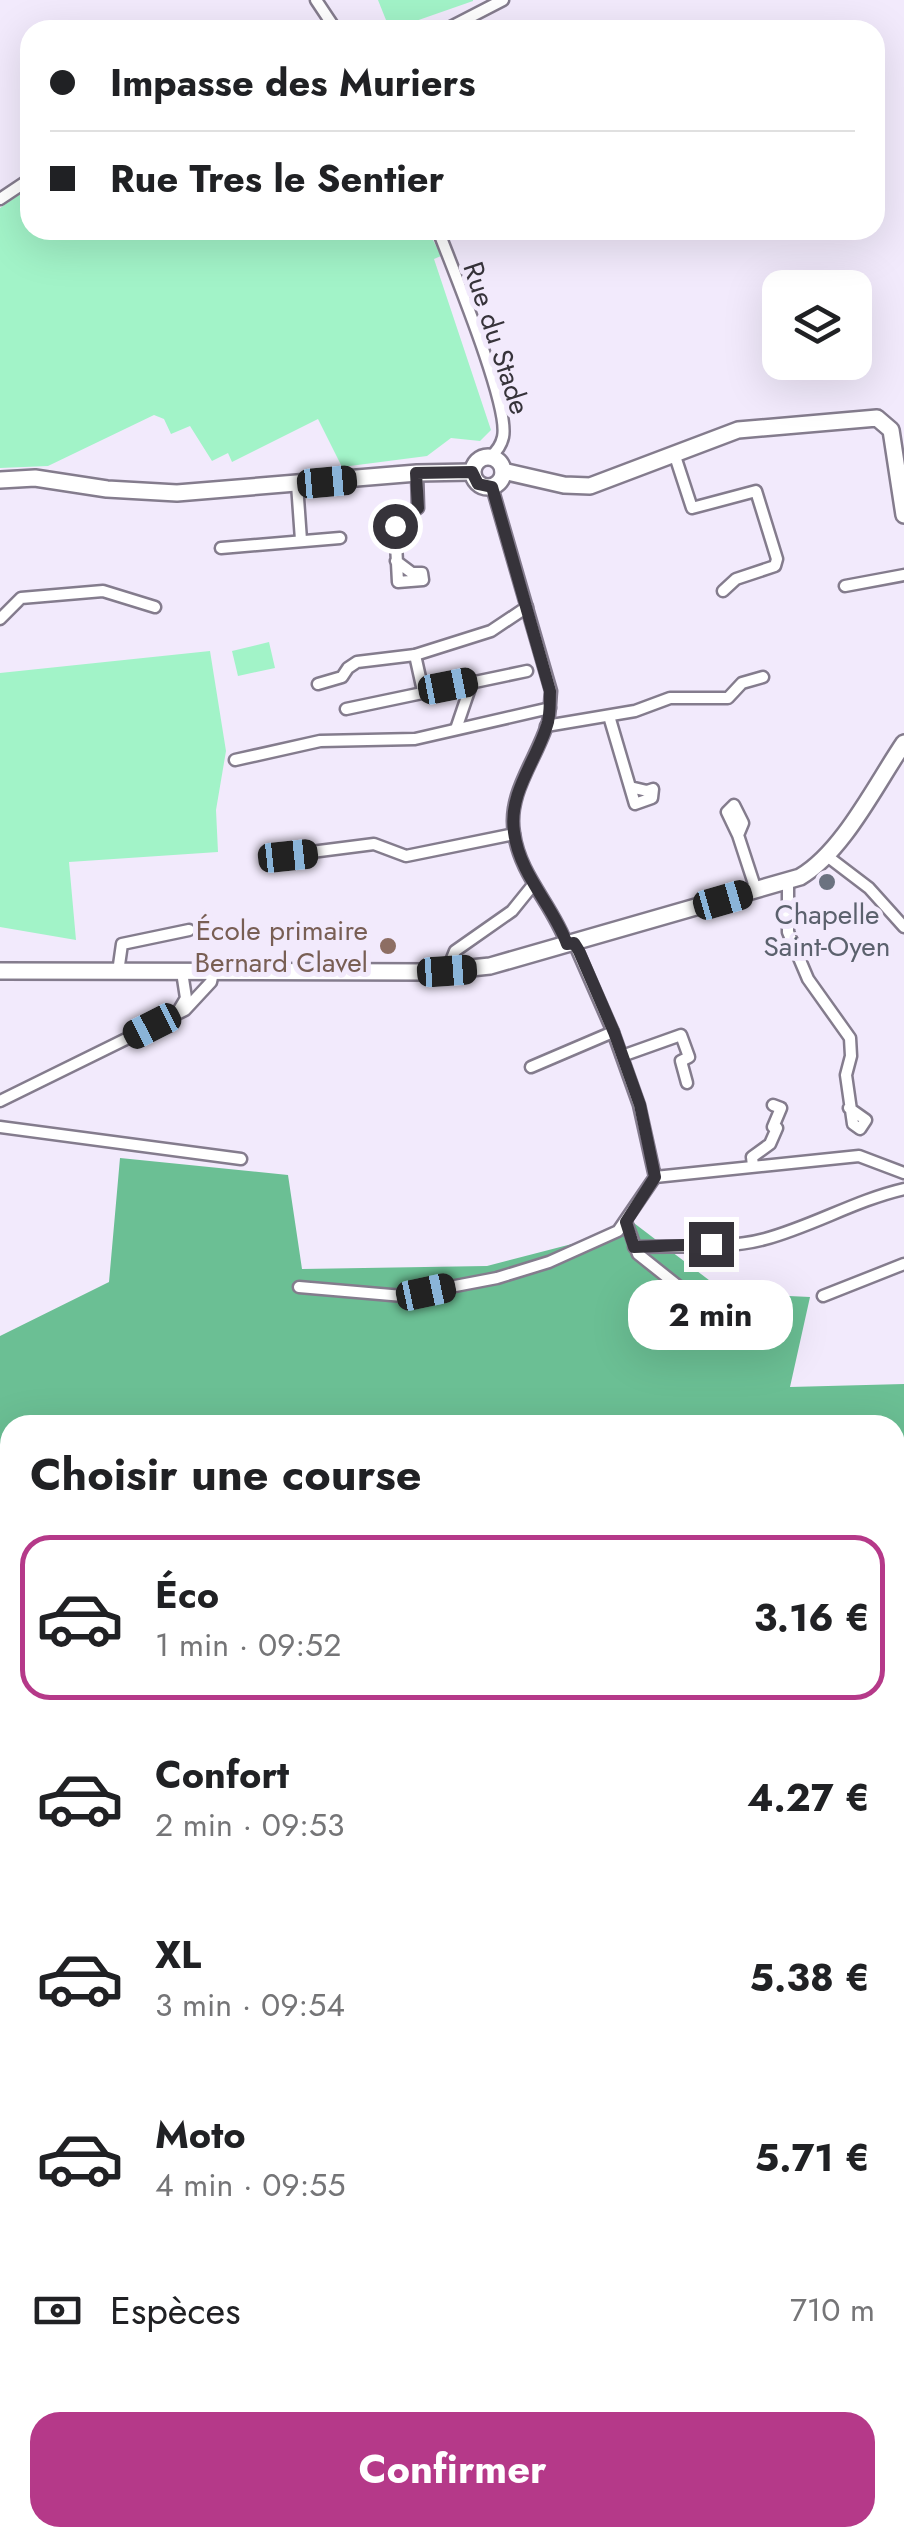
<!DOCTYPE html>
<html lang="fr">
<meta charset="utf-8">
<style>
:root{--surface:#fff;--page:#f6f6f6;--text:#202124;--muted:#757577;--line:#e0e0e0;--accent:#b53989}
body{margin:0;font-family:Jost,sans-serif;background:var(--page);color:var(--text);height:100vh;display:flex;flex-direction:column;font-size:38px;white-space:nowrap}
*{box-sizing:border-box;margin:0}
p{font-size:32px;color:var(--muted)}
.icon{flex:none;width:55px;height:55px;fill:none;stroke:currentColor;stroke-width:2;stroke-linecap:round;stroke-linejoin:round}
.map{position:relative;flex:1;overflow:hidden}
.sheet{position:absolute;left:0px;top:1415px;width:905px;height:1132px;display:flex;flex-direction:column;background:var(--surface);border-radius:30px 30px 0 0;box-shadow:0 10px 40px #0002}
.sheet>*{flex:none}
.hud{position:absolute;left:20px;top:20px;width:865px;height:220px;border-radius:30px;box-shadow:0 10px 40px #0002;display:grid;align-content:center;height:220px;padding:0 30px;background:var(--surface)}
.fabs{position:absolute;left:762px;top:270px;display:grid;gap:20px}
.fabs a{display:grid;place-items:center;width:110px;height:110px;border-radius:20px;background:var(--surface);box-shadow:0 10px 40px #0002;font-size:50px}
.end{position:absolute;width:45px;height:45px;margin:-22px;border:12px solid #36333a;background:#fff;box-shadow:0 0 0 5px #fff}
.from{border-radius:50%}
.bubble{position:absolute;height:70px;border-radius:30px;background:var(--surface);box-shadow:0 10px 40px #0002;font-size:32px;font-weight:700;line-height:70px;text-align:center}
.car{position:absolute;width:30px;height:60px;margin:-30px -15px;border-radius:12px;box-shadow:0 0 8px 2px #0007;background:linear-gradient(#222 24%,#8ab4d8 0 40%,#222 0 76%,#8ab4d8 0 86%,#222 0)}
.hud b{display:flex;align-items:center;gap:35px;height:95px;font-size:38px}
.hud b+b{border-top:2px solid var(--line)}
.hud i{width:25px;height:25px;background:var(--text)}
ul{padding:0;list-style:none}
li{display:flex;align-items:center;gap:30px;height:165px;margin:0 20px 15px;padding:0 10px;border:5px solid transparent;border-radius:30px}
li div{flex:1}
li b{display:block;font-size:38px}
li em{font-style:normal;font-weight:700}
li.selected{border-color:var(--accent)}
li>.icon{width:90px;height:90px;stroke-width:1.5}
h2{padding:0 30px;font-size:45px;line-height:120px}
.pay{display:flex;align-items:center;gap:25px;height:110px;padding:0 30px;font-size:38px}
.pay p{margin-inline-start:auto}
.primary-button{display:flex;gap:20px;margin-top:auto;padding:20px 30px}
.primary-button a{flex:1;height:115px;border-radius:30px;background:var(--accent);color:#fff;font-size:40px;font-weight:700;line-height:115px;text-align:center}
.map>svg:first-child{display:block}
.green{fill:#a2f3c8}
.forest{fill:#6bbf94;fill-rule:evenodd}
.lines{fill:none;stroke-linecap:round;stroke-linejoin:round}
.street-casing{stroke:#847c8d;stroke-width:15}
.secondary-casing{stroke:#847c8d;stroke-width:20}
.street{stroke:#fff;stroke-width:10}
.secondary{stroke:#fff;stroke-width:15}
.route{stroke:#36333a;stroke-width:12}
.worship-dot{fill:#6b7280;stroke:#f2eafc;stroke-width:4}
.education-dot{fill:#8d6e63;stroke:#f2eafc;stroke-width:4}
.labels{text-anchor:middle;stroke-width:10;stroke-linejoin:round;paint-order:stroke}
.street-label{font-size:28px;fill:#36333a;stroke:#f2eafc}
.worship-label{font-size:28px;fill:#5b616d;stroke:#f2eafc}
.education-label{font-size:28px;fill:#785e54;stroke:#f2eafc;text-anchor:end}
</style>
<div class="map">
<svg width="904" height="2547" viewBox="0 0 904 2547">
<rect width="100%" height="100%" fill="#f2eafc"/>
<!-- green -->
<g class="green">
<path d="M378 0H473V1L390 30Z"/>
<path d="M25 191 30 192V230H420L425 240 432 238 441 256 434 259 491 430 480 441 451 438 427 456 342 467 318 419 232 462 228 453 212 461 190 426 171 434 164 419 154 415 48 466 0 468V208Z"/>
<path d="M269 642 275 668 238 676 232 651Z"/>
<path d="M210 651 226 751 216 810 218 852 69 862 76 940 0 927V673Z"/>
</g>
<!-- forest -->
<path class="forest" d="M120 1158 288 1175 302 1269 487 1266 599 1237 626 1217 726 1293 810 1297 790 1387 904 1384V2547H0V1336L109 1282ZM10 1425H895V2538H10Z"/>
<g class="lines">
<defs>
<g id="street">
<path d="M316 0 336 30"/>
<path d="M445 30 503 0"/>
<path d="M0 199 30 179"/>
<path d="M438 230C452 267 510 406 503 437 501 446 497 451 491 456"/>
<path d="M674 453 692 508 756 491 777 559 775 566 736 579 723 591"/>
<path d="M297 484 301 540"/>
<path d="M492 487 551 691C550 701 550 712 548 722 537 759 507 793 514 833 520 876 553 905 567 945"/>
<path d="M221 548 340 538"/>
<path d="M396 561 412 573H422L423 580 398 582 395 525 418 508 417 473"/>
<path d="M845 586 904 575"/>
<path d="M0 619 21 598 103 591 155 607"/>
<path d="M415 655 423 691"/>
<path d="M318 684 342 677 348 668 357 662 415 655 491 631 527 607"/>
<path d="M346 709 527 671"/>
<path d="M609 716 635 804 652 798 653 789 647 791 630 787"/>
<path d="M546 726 635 711 670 698H728L742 683 763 677"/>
<path d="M456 729 472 682"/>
<path d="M235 760 320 741 415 739 550 708"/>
<path d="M738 835 743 823 734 805 727 812 738 835 756 890"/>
<path d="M288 855 374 844 406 856 514 834"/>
<path d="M827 856 869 888 904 927"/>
<path d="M788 881V932L808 979 850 1038 851 1056 846 1075 853 1124 860 1129 866 1120 849 1108"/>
<path d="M574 943 613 1032 639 1105 655 1177 859 1156 904 1173"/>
<path d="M447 971 455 951 512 911 533 885"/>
<path d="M118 972 122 944 189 930"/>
<path d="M177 1013 186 998 182 972"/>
<path d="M622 1056 681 1035 689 1057 681 1061 687 1083"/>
<path d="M531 1067 613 1032"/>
<path d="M0 1101 185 1010 211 982 213 972"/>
<path d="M0 1127 241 1159"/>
<path d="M753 1166 752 1157 770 1144 777 1128 773 1127 781 1108 773 1105"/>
<path d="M626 1222 638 1254 702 1305 715 1331"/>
<path d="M634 1247C676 1245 724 1250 765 1239 813 1226 856 1200 904 1189"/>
<path d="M299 1287 403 1296 497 1278 549 1262 618 1231 655 1177"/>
<path d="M823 1296 904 1264"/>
</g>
<g id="secondary">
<circle cx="488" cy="472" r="15"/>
<path d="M503 471 564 485 590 486 738 430 877 418 891 430 904 515"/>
<path d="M0 480 35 478 107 489 177 493 417 473 472 472"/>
<path d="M0 971 432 972 490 966 800 877C843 852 876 784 904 743"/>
</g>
</defs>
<!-- street casing -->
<use href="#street" class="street-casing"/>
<!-- secondary casing -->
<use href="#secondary" class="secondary-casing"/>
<!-- street -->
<use href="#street" class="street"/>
<!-- secondary -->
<use href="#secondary" class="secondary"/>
</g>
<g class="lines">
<!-- route -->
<path class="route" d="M395 526 418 508 416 473 472 472 478 484 492 487 550 691C550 701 550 712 548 722 538 759 508 792 514 832 520 876 553 905 567 944L574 943 579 951 614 1032 640 1105 655 1177 626 1222 634 1247 711 1244"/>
</g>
<!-- markers -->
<circle class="worship-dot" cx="827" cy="882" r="10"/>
<circle class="education-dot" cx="388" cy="946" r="10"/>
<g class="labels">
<!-- street labels -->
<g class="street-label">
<text transform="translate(497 338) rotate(72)" y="10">Rue du Stade</text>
</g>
<!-- worship labels -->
<g class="worship-label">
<text x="827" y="924">Chapelle<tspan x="827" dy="32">Saint-Oyen</tspan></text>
</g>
<!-- education labels -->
<g class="education-label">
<text x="368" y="940">École primaire<tspan x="368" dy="32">Bernard Clavel</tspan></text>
</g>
</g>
</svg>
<div class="fabs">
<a><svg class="icon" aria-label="layers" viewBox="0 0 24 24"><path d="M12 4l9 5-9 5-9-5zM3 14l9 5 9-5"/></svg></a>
</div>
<i class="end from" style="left:395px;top:526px"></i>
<i class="end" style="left:711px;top:1244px"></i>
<div class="bubble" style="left:628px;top:1280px;width:165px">2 min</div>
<i class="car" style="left:327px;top:482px;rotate:85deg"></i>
<i class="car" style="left:448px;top:686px;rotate:79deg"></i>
<i class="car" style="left:288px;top:856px;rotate:84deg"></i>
<i class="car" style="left:723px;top:900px;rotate:74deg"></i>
<i class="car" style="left:447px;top:971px;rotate:86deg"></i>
<i class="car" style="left:152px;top:1026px;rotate:243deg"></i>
<i class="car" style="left:426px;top:1292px;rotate:78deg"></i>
<div class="hud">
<b><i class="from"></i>Impasse des Muriers</b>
<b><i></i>Rue Tres le Sentier</b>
</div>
<section class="sheet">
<h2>Choisir une course</h2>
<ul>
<li class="selected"><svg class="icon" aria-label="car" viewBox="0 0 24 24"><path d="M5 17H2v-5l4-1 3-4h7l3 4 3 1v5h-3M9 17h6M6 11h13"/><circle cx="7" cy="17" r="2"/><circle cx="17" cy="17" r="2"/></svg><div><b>Éco</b><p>1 min · 09:52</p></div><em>3.16 €</em></li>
<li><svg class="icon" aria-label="car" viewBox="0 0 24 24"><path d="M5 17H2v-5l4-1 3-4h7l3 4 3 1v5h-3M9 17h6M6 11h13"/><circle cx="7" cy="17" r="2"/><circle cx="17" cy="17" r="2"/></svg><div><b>Confort</b><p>2 min · 09:53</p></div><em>4.27 €</em></li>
<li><svg class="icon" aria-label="car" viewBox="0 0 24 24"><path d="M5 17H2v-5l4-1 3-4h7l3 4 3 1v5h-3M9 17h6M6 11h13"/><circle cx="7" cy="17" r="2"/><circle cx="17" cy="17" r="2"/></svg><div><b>XL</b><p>3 min · 09:54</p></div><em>5.38 €</em></li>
<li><svg class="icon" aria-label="car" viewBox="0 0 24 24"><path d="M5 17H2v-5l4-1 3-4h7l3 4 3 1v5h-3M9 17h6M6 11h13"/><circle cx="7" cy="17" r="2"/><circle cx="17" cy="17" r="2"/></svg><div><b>Moto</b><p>4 min · 09:55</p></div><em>5.71 €</em></li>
</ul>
<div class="pay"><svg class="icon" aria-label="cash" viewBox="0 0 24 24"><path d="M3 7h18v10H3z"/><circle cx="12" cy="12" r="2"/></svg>Espèces<p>710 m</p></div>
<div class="primary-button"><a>Confirmer</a></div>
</section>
</div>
